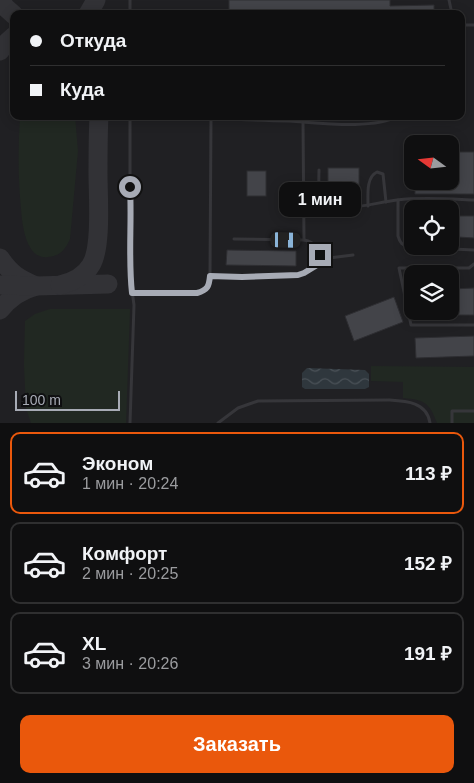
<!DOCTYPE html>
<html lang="ru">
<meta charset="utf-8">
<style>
:root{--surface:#0f0f10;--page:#1d1d1e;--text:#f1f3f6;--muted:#9b9c9f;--line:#2f2f30;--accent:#ea580c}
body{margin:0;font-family:Arial,sans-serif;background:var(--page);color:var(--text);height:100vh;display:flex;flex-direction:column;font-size:19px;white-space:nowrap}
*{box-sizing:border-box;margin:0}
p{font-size:16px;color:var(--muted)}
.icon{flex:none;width:28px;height:28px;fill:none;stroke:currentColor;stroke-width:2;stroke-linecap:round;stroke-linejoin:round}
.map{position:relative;height:423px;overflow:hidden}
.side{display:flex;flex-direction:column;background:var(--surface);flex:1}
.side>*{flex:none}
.hud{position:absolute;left:10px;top:10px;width:455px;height:110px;border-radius:10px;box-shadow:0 2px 12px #0003,0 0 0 1px var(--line);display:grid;align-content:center;height:110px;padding:0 20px;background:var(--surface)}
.needle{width:32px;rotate:285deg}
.buttons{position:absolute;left:404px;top:135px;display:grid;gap:10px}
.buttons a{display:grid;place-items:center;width:55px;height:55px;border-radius:10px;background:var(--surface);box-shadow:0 2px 12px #0003,0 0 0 1px var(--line);font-size:25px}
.scale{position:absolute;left:15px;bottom:12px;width:105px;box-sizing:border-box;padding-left:5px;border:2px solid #a7abb5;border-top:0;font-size:14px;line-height:18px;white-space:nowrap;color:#a7abb5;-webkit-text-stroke:4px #0f0f11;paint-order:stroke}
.end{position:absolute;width:22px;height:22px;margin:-11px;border:6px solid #a7abb5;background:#111;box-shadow:0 0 0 2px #111}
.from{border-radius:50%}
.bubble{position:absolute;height:35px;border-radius:10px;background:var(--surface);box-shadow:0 2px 12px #0003,0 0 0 1px var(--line);font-size:16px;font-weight:700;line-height:35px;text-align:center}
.car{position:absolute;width:15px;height:30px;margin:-15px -8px;border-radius:6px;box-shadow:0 0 4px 1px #0007;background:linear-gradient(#222 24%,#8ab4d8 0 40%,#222 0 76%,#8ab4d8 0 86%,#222 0)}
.hud b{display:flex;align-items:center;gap:18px;height:48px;font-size:19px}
.hud b+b{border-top:1px solid var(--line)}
.hud i{width:12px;height:12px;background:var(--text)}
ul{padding:9px 0 0;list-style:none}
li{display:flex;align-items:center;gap:15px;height:82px;margin:0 10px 8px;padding:0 10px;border:2px solid var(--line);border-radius:10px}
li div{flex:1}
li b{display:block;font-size:19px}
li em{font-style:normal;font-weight:700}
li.selected{border-color:var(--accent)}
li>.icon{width:45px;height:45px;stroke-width:1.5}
.button{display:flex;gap:10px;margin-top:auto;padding:10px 20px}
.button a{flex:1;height:58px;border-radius:10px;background:var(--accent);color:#fff;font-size:20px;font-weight:700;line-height:58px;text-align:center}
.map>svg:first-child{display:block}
.built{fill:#202023;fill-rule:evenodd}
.green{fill:#212822}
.water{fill:url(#water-waves)}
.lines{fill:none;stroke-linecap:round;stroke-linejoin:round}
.taxiway{stroke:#323236;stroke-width:19}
.building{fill:#434449;stroke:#2e2e32}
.lane{stroke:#36363a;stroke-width:3}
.route{stroke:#a7abb5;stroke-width:6}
</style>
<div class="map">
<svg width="474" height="423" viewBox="0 0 474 423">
<defs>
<pattern id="water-waves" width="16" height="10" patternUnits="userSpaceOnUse" patternTransform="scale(1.25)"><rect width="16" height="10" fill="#2f373d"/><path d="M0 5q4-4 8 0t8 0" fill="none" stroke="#4a5157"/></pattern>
</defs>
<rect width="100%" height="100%" fill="#141416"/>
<!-- built -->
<path class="built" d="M0 0H474V423H0ZM14 14H461V116H14ZM412 144H450V181H412ZM412 209H450V246H412ZM412 274H450V311H412Z"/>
<!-- green -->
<g class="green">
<path d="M20 116H75L78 151 70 239C65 250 60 256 48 257 41 258 35 255 31 249 24 238 22 222 21 209 18 178 18 147 20 116Z"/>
<path d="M50 309H130L126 423H31L26 408 24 365 25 321 35 314Z"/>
<path d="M371 366 474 367V423H437C429 402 425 400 403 398V382L371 381Z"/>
</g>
<!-- water -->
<path class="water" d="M307 368 365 370 369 374V387L365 389H305L302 387V373Z"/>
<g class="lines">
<!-- taxiway -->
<g class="taxiway">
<path d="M0 0 6 8 14 15"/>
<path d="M88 14 96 0"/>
<path d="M0 51 6 43 14 36"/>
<path d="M0 258C11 274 18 278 36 286 21 290 10 297 0 310"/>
<path d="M0 285 36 286 108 284"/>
<path d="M60 285C73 282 84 277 91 265 102 248 98 195 98 174 98 155 98 135 99 116"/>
</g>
</g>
<!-- building -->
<g class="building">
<path d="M229 0H390V6L434 5V14H229Z"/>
<path d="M450 152H474V194H415V181H450Z"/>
<rect x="328" y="168" width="31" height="30"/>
<rect x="247" y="171" width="19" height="25"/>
<path d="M450 216H474V238L458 237 450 242Z"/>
<path d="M227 250 296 251V266L226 265Z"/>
<path d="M474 288V315H450V289Z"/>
<path d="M394 297 403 322 354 341 345 316Z"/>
<path d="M474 336V356L416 358 415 338Z"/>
</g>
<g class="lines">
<!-- lane -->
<g class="lane">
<path d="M449 0 452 14"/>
<path d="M130 14V0"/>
<path d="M461 25H474"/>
<path d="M160 116C203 118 246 120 290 121 321 123 372 130 399 116"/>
<path d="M303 122 304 240"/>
<path d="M319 170C319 178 317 202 325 206 331 210 341 208 347 207 365 207 380 202 397 200 422 197 449 199 474 200"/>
<path d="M398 200V236C400 243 402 245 409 247L474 250"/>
<path d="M368 206C368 195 366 177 377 172L383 174 386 202"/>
<path d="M234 239 304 240C316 242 320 251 322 262"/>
<path d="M474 264 469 268H399L411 325H474"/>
<path d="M210 275 242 277 298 275 304 273 329 258 353 255"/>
<path d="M132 293H197C208 291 209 286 210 275L211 118"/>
<path d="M130 423 134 305 130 276V116"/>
<path d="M218 423 238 408 258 401 389 400C406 401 427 402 430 423"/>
<path d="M452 423V411H474"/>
</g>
</g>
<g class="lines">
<!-- route -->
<path class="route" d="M130 187C132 222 128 258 132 293H197C208 290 209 286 210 276L242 277 298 275 304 273 322 262 320 255"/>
</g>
</svg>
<div class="buttons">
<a><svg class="needle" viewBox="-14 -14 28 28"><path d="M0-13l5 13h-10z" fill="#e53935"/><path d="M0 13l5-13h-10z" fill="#9b9c9f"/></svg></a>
<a><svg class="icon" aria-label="locate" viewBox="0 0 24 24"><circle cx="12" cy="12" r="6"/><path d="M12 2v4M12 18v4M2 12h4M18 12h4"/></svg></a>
<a><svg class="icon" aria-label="layers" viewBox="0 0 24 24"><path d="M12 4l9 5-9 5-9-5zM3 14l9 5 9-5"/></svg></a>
</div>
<div class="scale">100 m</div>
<i class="end from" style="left:130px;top:187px"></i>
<i class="end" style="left:320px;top:255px"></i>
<div class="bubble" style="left:279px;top:182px;width:82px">1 мин</div>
<i class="car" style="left:286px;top:240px;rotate:91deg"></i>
<div class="hud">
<b><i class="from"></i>Откуда</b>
<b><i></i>Куда</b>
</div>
</div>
<section class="side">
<ul>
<li class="selected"><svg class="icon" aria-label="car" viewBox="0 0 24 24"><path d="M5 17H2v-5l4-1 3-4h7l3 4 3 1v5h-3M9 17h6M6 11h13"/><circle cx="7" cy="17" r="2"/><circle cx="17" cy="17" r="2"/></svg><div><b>Эконом</b><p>1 мин · 20:24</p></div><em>113 ₽</em></li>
<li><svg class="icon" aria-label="car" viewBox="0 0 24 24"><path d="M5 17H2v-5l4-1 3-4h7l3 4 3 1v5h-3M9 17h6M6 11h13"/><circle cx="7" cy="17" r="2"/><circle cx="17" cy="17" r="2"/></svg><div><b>Комфорт</b><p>2 мин · 20:25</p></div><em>152 ₽</em></li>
<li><svg class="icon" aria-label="car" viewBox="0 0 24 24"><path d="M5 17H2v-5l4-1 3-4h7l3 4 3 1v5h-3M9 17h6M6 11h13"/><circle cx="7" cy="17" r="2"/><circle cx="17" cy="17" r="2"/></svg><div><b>XL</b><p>3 мин · 20:26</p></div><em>191 ₽</em></li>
</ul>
<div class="button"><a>Заказать</a></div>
</section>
